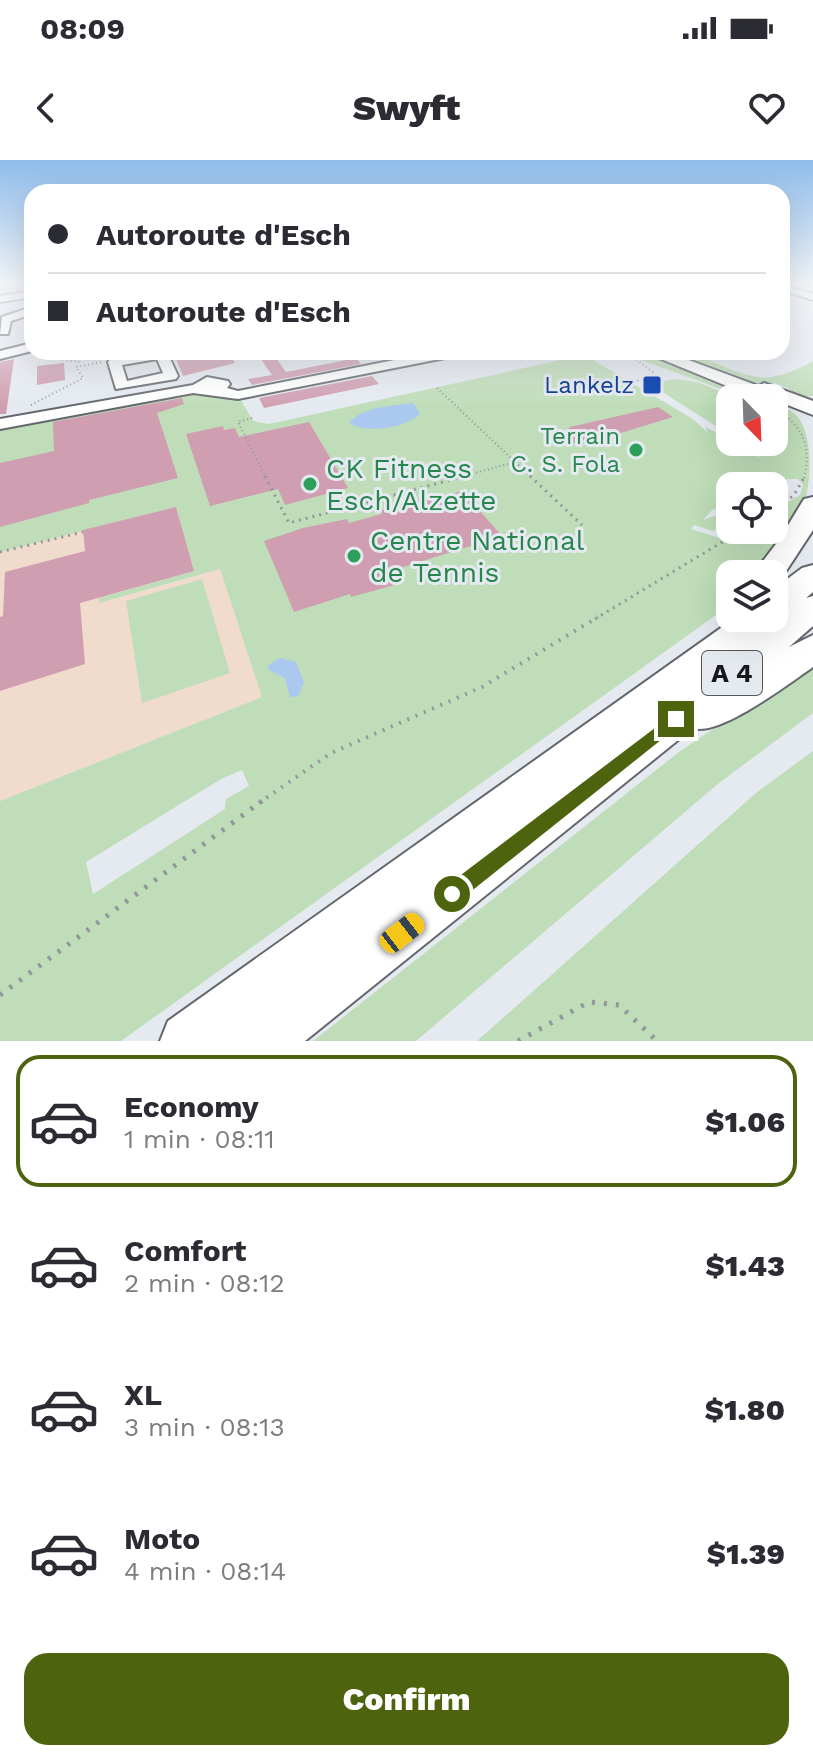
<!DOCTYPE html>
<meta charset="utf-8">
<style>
:root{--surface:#fff;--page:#f2f2f3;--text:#2b2b33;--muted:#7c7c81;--line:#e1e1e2;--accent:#4e630e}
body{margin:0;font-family:"Work Sans",sans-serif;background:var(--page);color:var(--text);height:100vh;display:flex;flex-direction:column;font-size:30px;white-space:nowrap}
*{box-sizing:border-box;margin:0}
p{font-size:26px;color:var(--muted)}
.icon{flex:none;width:44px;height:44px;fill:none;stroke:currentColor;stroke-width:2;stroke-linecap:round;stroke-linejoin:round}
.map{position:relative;height:881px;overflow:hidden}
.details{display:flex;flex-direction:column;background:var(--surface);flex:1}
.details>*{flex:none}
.banner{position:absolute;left:24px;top:24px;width:766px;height:176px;border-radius:24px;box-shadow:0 8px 32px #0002;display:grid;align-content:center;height:176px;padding:0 24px;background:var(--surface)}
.needle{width:52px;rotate:157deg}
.controls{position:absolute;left:716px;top:224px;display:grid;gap:16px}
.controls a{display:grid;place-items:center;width:72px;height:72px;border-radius:16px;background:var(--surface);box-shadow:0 8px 32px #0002;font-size:40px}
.end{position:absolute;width:36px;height:36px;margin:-18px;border:10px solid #4e630e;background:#fff;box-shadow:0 0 0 4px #fff}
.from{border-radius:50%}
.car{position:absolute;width:24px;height:48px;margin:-24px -12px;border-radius:10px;box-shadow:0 0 6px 2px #0007;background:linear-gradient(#f5c518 24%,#345 0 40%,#f5c518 0 76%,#345 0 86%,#f5c518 0)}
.banner b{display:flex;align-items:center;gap:28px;height:76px;font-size:30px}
.banner b+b{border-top:2px solid var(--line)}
.banner i{width:20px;height:20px;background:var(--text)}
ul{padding:14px 0 0;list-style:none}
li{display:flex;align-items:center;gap:24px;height:132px;margin:0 16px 12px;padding:0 8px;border:4px solid transparent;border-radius:24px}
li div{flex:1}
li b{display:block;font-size:30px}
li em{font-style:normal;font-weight:800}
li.current{border-color:var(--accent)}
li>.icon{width:72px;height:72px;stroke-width:1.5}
.cta{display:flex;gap:16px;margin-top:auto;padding:16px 24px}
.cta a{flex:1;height:92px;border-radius:24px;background:var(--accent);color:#fff;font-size:32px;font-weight:800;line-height:92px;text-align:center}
.status{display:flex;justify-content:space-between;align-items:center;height:56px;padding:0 40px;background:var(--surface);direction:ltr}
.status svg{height:22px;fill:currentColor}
header{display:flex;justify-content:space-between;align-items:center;height:104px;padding:0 24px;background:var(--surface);font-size:36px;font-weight:800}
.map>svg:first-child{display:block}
.education{fill:#f0dbcd}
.green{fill:#bfddb8;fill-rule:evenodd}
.water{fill:#aac8f0}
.building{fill:#d09eb1}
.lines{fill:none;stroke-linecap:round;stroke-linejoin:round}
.minor-tunnel{stroke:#c6cad1;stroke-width:12;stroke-dasharray:12 6;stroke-linecap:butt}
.minor-casing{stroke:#63676d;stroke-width:4}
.major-casing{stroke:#63676d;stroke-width:4}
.highway-casing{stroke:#63676d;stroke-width:4}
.path-far3{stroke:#93969b;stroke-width:2;stroke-dasharray:1 3;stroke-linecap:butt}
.path-far2{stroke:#93969b;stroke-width:3;stroke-dasharray:2 5;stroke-linecap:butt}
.path-far1{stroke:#93969b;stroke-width:4;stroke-dasharray:2 7;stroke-linecap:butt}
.path{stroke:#93969b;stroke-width:5;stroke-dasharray:3 9;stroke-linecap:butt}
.minor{fill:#fff;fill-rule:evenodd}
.major{fill:#fff;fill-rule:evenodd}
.highway{fill:#fff;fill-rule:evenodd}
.route{fill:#4e630e}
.transit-dot{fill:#1a4fb4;stroke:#e5eaf1;stroke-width:3}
.leisure-dot{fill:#2e9e5b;stroke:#e5eaf1;stroke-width:3}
.labels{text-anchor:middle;stroke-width:6;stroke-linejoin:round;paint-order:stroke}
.far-transit-label{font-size:24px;fill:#164399;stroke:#e5eaf1;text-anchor:end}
.far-leisure-label{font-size:24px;fill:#27864d;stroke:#e5eaf1;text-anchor:end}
.shield{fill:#e5eaf1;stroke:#54575a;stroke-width:2}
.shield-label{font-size:26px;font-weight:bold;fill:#16181a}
.leisure-label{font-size:28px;fill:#27864d;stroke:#e5eaf1;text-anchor:start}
</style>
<div class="status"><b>08:09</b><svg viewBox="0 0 49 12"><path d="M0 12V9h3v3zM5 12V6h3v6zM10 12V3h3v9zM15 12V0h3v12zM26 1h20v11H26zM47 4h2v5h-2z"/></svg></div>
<header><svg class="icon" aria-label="back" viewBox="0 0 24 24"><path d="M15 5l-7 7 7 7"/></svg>Swyft<svg class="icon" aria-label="heart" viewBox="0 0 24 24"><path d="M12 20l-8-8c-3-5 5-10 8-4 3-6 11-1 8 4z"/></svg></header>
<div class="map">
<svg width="813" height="881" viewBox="0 0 813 881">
<rect width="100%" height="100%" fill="#e5eaf1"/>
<!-- education -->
<path class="education" d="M176 347 194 411 99 438 100 443 220 409 262 537 0 641V392Z"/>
<!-- green -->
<g class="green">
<path d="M574 192H620L593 200 693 259 707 272 706 267 759 297 762 296 740 282 779 283 774 258H777L774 247C813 244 813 306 806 337L813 340 768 414H730V445L121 881H0V641L262 537 220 409 99 443V438L194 411 176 347 0 392V270L160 239 177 229 238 235 253 261 269 264 579 196ZM787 319H798L803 325 800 335 774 351V370H742L726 380 691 369 694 365 713 371 730 366V351L703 360 712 350 730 344V326H774V330ZM242 610 249 626 226 639 225 649 93 734 86 702 221 619Z"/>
<path d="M620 192H645L757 238H745Z"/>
<path d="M672 192C703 192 728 213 758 217 773 220 800 209 813 201V236H796L788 228 774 223 767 227Z"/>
<path d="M675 219 697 222 737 238H730V275L661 231 660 222Z"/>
<path d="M202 419 230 513 142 543 126 441Z"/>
<path d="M813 501V553L719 623 416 881H313L679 592Z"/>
<path d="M813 591V881H477L756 633Z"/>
</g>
<!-- water -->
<g class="water">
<path d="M413 243 420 254C405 268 367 274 349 263 363 246 393 246 413 243Z"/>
<path d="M280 498 296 502 304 523 298 536 290 537 285 518 269 510 268 505Z"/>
</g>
<!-- building -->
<g class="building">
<path d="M173 192H229L235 203 183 216Z"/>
<path d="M256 192H272L286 212 356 198 361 204 252 225 248 219 272 215Z"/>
<path d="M14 199 6 254H0V202Z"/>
<path d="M64 203 65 220 37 225V206Z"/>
<path d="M372 216 379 224 264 248 259 238Z"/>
<path d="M182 238 184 244 157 253 178 318 89 340V343L0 367V303L54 291 53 262Z"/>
<path d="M658 247 673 257 588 283 584 280 569 284 560 276 570 267Z"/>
<path d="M309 262 348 328 285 345 278 329 210 346 186 274 223 266 224 270 235 268 239 277Z"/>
<path d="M462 331 502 376 391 411 398 424 351 437 350 434 294 452 264 381 303 368 347 359 349 363 382 354 380 351 400 343 427 338 430 340Z"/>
<path d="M176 347 194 411 80 443 85 504 0 531V457L3 456 5 412 85 391 83 370Z"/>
</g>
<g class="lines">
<!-- minor-tunnel -->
<path class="minor-tunnel" d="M786 125 794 128"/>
<defs>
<g id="minor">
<path d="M782 125 813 134V140L782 130Z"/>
<path d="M32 131V137L0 142V136Z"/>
<path d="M32 147V154L11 161 8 174H0L2 157Z"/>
<path d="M32 183V191L0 199V191Z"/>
<path d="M151 192H167L178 216 176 219 116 229 108 202 110 199ZM157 199 163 213 127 221 122 205Z"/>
<path d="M435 192H461L455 196 238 239 193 233 0 269V259L193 225 207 217 228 221 230 224 227 228 238 231Z"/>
</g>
<path id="major" d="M644 192H667L780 234 782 238 774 243V238H756Z"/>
<g id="highway">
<path d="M764 223 813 241V255L757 233 754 229Z"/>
<path d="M813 337V370L779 422 774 423V414H753L779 380 804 339Z"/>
<path d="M813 405V432L806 438 813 436V466L789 487 813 475V507C790 523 719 577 693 568L305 881H160L168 861 735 458H774V429L802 408Z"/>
</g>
</defs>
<!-- minor casing -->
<use href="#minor" class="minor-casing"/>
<!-- major casing -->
<use href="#major" class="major-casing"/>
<!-- highway casing -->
<use href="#highway" class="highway-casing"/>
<!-- path-far3 -->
<g class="path-far3">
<path d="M617 195 636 199 658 216 644 222 635 220"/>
<path d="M39 196 81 202"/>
<path d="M580 196 582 192"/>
<path d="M437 228 532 318"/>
<path d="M31 245 83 218 76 207 102 202"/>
<path d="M783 253C805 272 811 288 804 318"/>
<path d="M252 258 238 262 266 318"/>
<path d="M457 318 515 302"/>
</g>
<!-- path-far2 -->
<g class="path-far2">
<path d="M265 316 289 363 465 316"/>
<path d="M530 316 582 365"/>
<path d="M774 351 794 335 805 316"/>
<path d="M0 392 83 372"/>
<path d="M595 459 742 370"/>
</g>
<!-- path-far1 -->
<path class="path-far1" d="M259 643 331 593 482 527 598 457"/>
<!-- path -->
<g class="path">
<path d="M0 835 262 641"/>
<path d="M518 881 589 842 619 845 657 881"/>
</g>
<!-- minor -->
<use href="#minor" class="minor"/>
<!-- major -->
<use href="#major" class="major"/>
<!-- highway -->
<use href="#highway" class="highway"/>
</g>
<!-- sky -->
<linearGradient id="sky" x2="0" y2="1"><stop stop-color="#8fbceb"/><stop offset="0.5" stop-color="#f3f6f9"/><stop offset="1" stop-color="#f3f6f9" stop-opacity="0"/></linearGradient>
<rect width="813" height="248" fill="url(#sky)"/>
<!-- route -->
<path class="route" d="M676 552 683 559 681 564 459 741 452 744 445 741 442 734 445 727Z"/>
<!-- markers -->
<rect class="transit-dot" x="642" y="215" width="20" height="20" rx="4"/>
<g class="leisure-dot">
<circle cx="636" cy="290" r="8"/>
<circle cx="310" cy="324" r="8"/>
<circle cx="354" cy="396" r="8"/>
</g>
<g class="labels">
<!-- far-transit labels -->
<g class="far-transit-label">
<text x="634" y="233">Lankelz</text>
</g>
<!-- far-leisure labels -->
<g class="far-leisure-label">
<text x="620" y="284">Terrain<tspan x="620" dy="28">C. S. Fola</tspan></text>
</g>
<!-- shield labels -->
<rect class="shield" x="702" y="491" width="60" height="44" rx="6"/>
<g class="shield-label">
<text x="732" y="522">A 4</text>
</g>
<!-- leisure labels -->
<g class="leisure-label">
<text x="326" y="318">CK Fitness<tspan x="326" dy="32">Esch/Alzette</tspan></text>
<text x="370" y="390">Centre National<tspan x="370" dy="32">de Tennis</tspan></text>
</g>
</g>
</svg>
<div class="controls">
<a><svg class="needle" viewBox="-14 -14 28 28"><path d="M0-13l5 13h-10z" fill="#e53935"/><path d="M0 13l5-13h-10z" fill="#7c7c81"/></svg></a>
<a><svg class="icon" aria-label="locate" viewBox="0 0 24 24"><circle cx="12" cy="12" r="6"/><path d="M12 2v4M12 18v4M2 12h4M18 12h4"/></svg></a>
<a><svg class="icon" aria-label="layers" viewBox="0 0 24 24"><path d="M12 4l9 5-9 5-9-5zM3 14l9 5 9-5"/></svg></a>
</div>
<i class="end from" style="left:452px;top:734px"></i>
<i class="end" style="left:676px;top:559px"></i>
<i class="car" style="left:402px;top:773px;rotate:52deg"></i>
<div class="banner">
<b><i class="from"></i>Autoroute d'Esch</b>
<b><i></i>Autoroute d'Esch</b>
</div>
</div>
<section class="details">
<ul>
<li class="current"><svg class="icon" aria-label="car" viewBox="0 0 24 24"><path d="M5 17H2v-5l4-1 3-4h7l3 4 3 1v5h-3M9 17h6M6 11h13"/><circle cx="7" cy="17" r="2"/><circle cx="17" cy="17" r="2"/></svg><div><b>Economy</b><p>1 min · 08:11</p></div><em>$1.06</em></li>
<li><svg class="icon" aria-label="car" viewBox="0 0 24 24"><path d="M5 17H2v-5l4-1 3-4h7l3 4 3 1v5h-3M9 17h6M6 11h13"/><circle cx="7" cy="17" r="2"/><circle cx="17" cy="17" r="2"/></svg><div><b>Comfort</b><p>2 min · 08:12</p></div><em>$1.43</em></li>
<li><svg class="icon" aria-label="car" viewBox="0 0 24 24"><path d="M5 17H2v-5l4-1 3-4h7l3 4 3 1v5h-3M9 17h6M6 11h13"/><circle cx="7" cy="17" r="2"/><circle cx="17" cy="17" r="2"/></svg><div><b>XL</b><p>3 min · 08:13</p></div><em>$1.80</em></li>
<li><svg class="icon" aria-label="car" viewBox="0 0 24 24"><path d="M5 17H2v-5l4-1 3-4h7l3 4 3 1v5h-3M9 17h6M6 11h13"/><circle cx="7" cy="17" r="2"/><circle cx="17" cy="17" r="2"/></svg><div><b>Moto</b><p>4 min · 08:14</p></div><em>$1.39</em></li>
</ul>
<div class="cta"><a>Confirm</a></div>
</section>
